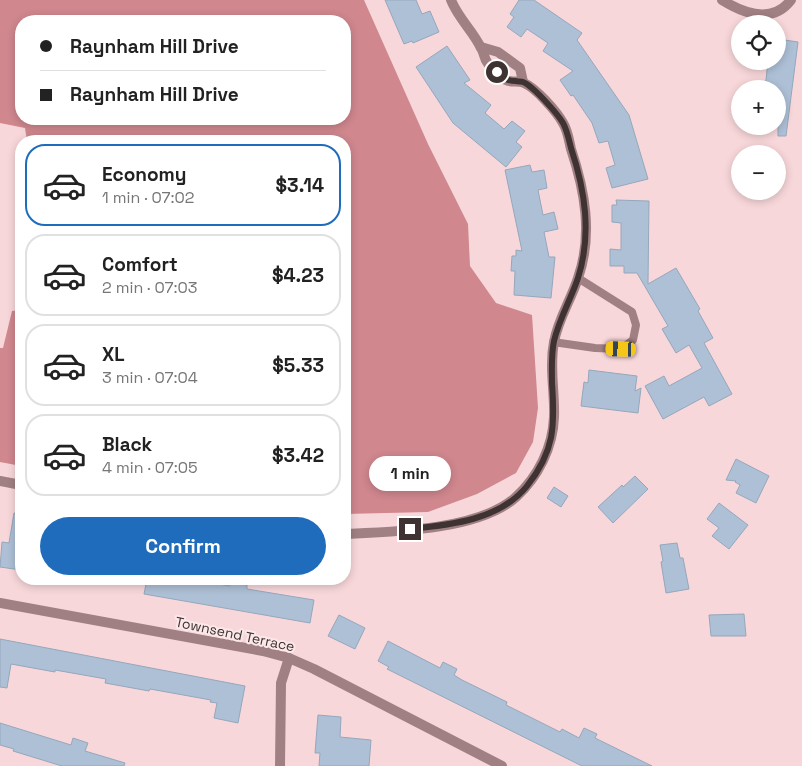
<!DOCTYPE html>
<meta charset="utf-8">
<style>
:root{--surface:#fff;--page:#f6f6f6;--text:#222;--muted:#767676;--line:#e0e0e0;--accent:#1f6cbc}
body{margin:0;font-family:"Space Grotesk",sans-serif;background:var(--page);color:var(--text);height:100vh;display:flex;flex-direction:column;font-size:19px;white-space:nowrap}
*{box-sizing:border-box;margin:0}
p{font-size:16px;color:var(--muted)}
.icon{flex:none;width:28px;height:28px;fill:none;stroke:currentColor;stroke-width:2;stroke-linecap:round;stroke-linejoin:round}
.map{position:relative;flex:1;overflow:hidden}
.details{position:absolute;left:15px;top:135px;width:336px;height:450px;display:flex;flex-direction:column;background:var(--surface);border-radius:20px;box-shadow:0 2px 8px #0003}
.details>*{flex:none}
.hud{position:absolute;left:15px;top:15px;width:336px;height:110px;border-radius:20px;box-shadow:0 2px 8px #0003;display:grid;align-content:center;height:110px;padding:0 25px;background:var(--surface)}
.fabs{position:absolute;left:731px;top:15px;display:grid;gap:10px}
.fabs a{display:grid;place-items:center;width:55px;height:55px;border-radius:50%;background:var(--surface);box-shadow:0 2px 8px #0003;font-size:25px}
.end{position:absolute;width:22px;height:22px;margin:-11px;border:6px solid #3e3232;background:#fff;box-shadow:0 0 0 2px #fff}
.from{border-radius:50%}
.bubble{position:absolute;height:35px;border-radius:18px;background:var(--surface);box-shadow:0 2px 8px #0003;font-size:16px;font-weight:700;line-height:35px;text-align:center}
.car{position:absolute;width:15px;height:30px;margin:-15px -8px;border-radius:6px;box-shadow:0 0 4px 1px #0007;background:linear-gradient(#f5c518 24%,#345 0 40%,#f5c518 0 76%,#345 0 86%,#f5c518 0)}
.hud b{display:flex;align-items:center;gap:18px;height:48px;font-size:19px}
.hud b+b{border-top:1px solid var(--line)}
.hud i{width:12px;height:12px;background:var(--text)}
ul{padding:9px 0 0;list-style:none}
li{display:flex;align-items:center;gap:15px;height:82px;margin:0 10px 8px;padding:0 15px;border:2px solid var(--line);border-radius:20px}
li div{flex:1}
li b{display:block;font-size:19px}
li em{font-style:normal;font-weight:700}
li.selected{border-color:var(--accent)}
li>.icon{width:45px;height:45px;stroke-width:1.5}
.cta{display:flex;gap:10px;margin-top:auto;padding:10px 25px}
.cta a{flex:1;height:58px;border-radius:30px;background:var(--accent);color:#fff;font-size:20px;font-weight:700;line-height:58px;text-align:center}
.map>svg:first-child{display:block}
.forest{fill:#d0878e;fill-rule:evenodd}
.building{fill:#aec0d6;stroke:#95a7bc}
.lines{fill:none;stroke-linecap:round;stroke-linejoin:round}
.lane{stroke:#a18083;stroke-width:8}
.street{stroke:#a18083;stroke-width:10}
.route{stroke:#3e3232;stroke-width:6}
.labels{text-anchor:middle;stroke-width:4;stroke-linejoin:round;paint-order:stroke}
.street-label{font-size:14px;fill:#3e3232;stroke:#fce8e9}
</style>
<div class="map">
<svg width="802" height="766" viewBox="0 0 802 766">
<rect width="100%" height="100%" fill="#f8d7da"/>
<!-- forest -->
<g class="forest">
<path d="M0 0H364L428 144 468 224 470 266 496 303 532 315 538 408 533 442 516 473 477 494 428 512 345 514V141H27L25 128 0 123ZM21 21H345V119H21Z"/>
<path d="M21 310V466L0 462V348H3L12 311Z"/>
</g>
<!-- building -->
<g class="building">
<path d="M385 0H416L422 14 430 11 439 32 413 43 412 41 404 44Z"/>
<path d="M519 0H534L582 33 577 40 629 115 648 179 612 188 606 168 615 165 608 141 599 143 592 123 573 95 571 96 560 80 573 71 543 51 548 43 527 29 521 37 507 27 514 17 510 14Z"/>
<path d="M778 39 798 42 786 136H778V89H765L768 61H778Z"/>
<path d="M447 46 470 80 464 83 491 105 485 113 504 129 512 121 525 131 516 142 522 147 506 167 453 123 416 67Z"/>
<path d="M530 165 532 172 544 170 547 188 538 190 543 215 554 212 558 229 544 232 549 257H555L551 298 514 295 515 271H511L512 256H516V250L522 251 505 170Z"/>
<path d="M616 200 649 201 648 284 676 268 700 309 698 311 713 338 704 343 732 394 709 406 704 397 663 419 645 386 664 376 669 386 702 368 689 345 676 353 662 329 668 326 637 273H624V266H610V249L621 250V223L612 222V205H617Z"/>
<path d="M589 370 637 376 635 391 641 388 638 413 581 406 584 382 588 383Z"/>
<path d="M736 459 769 476 756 503 736 493 740 485 735 482 736 481 726 480Z"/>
<path d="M635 476 648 489 613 523 598 507 622 485 623 487Z"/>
<path d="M554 487 568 496 561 507 547 498Z"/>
<path d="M719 503 748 525 729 549 712 536 719 528 707 519Z"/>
<path d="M14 513 21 514V570L0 567 2 542 9 543Z"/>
<path d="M677 543 680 558H683L689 589 666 593 661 562 663 561 660 545Z"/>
<path d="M147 579H191L230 586V583L247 585V589L314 600 310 623 144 594Z"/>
<path d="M744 614 746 636H711L709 615Z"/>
<path d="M339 615 365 628 355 649 328 636Z"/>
<path d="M0 639 245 686 238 723 214 718 217 703 210 702 211 700 150 689 149 691 105 683 106 679 55 670V672L11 664 7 688 0 687Z"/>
<path d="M388 641 440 668 443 662 457 669 454 675 462 680 507 702 506 705 560 732 562 729 579 738 584 728 597 734 595 738 652 766H582L387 669 389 667 378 661Z"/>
<path d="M318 715 341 717 340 737 371 740 369 766H319L320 753H315Z"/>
<path d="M0 723 71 745 73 738 88 743 85 751 125 763 124 766H62L13 751 14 749 0 745Z"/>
</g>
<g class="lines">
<!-- lane -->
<path class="lane" d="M553 342 595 348 621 349 633 340 636 325 632 312 578 278"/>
<!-- street -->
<g class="street">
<path d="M722 0C743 13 772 25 791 0"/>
<path d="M481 47 498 52 520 68 523 82"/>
<path d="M0 481 21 485"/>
<path d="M345 534C393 532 480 530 516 497 538 477 553 447 554 417 555 392 549 367 554 342 558 319 571 300 578 278 593 235 585 191 571 149 569 141 568 131 563 123 557 112 536 88 524 83 519 80 511 83 506 80 500 77 490 67 487 62 484 58 484 52 481 48 473 31 458 18 451 0"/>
<path d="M0 603 263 651 289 658 314 669 502 766"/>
<path d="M280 766 281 683 289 658"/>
</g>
</g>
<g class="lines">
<!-- route -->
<path class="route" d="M410 529C450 525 500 520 527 486 555 451 555 425 552 383 552 369 551 355 554 341 559 319 571 299 578 278 592 234 585 190 571 148 569 140 567 130 563 123 557 113 533 86 523 82 521 81 518 82 516 81 507 81 503 78 497 72"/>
</g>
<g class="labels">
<!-- street labels -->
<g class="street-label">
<text transform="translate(235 634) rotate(12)" y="5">Townsend Terrace</text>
</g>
</g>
</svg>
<div class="fabs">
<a><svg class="icon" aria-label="locate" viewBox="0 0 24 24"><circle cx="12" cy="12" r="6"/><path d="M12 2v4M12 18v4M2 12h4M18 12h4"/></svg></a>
<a>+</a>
<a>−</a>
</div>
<i class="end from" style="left:497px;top:72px"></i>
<i class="end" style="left:410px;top:529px"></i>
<div class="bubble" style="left:369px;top:456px;width:82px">1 min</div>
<i class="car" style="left:621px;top:349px;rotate:272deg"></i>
<div class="hud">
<b><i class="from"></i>Raynham Hill Drive</b>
<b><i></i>Raynham Hill Drive</b>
</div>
<section class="details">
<ul>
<li class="selected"><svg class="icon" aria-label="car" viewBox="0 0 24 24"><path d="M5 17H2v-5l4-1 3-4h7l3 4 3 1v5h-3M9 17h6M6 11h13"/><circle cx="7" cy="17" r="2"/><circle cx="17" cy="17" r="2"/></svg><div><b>Economy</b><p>1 min · 07:02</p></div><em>$3.14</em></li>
<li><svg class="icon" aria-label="car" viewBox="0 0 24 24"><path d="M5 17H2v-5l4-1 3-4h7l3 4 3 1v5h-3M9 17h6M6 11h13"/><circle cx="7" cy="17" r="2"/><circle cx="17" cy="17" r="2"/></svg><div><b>Comfort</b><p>2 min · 07:03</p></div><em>$4.23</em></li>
<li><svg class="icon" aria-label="car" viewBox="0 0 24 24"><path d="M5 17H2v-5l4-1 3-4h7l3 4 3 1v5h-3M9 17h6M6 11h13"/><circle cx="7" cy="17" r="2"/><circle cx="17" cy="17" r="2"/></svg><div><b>XL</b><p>3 min · 07:04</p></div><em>$5.33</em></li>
<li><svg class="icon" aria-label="car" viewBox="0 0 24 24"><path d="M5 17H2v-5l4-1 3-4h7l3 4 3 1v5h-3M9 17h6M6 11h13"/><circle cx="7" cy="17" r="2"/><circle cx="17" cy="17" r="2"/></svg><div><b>Black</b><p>4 min · 07:05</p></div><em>$3.42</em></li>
</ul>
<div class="cta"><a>Confirm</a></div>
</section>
</div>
